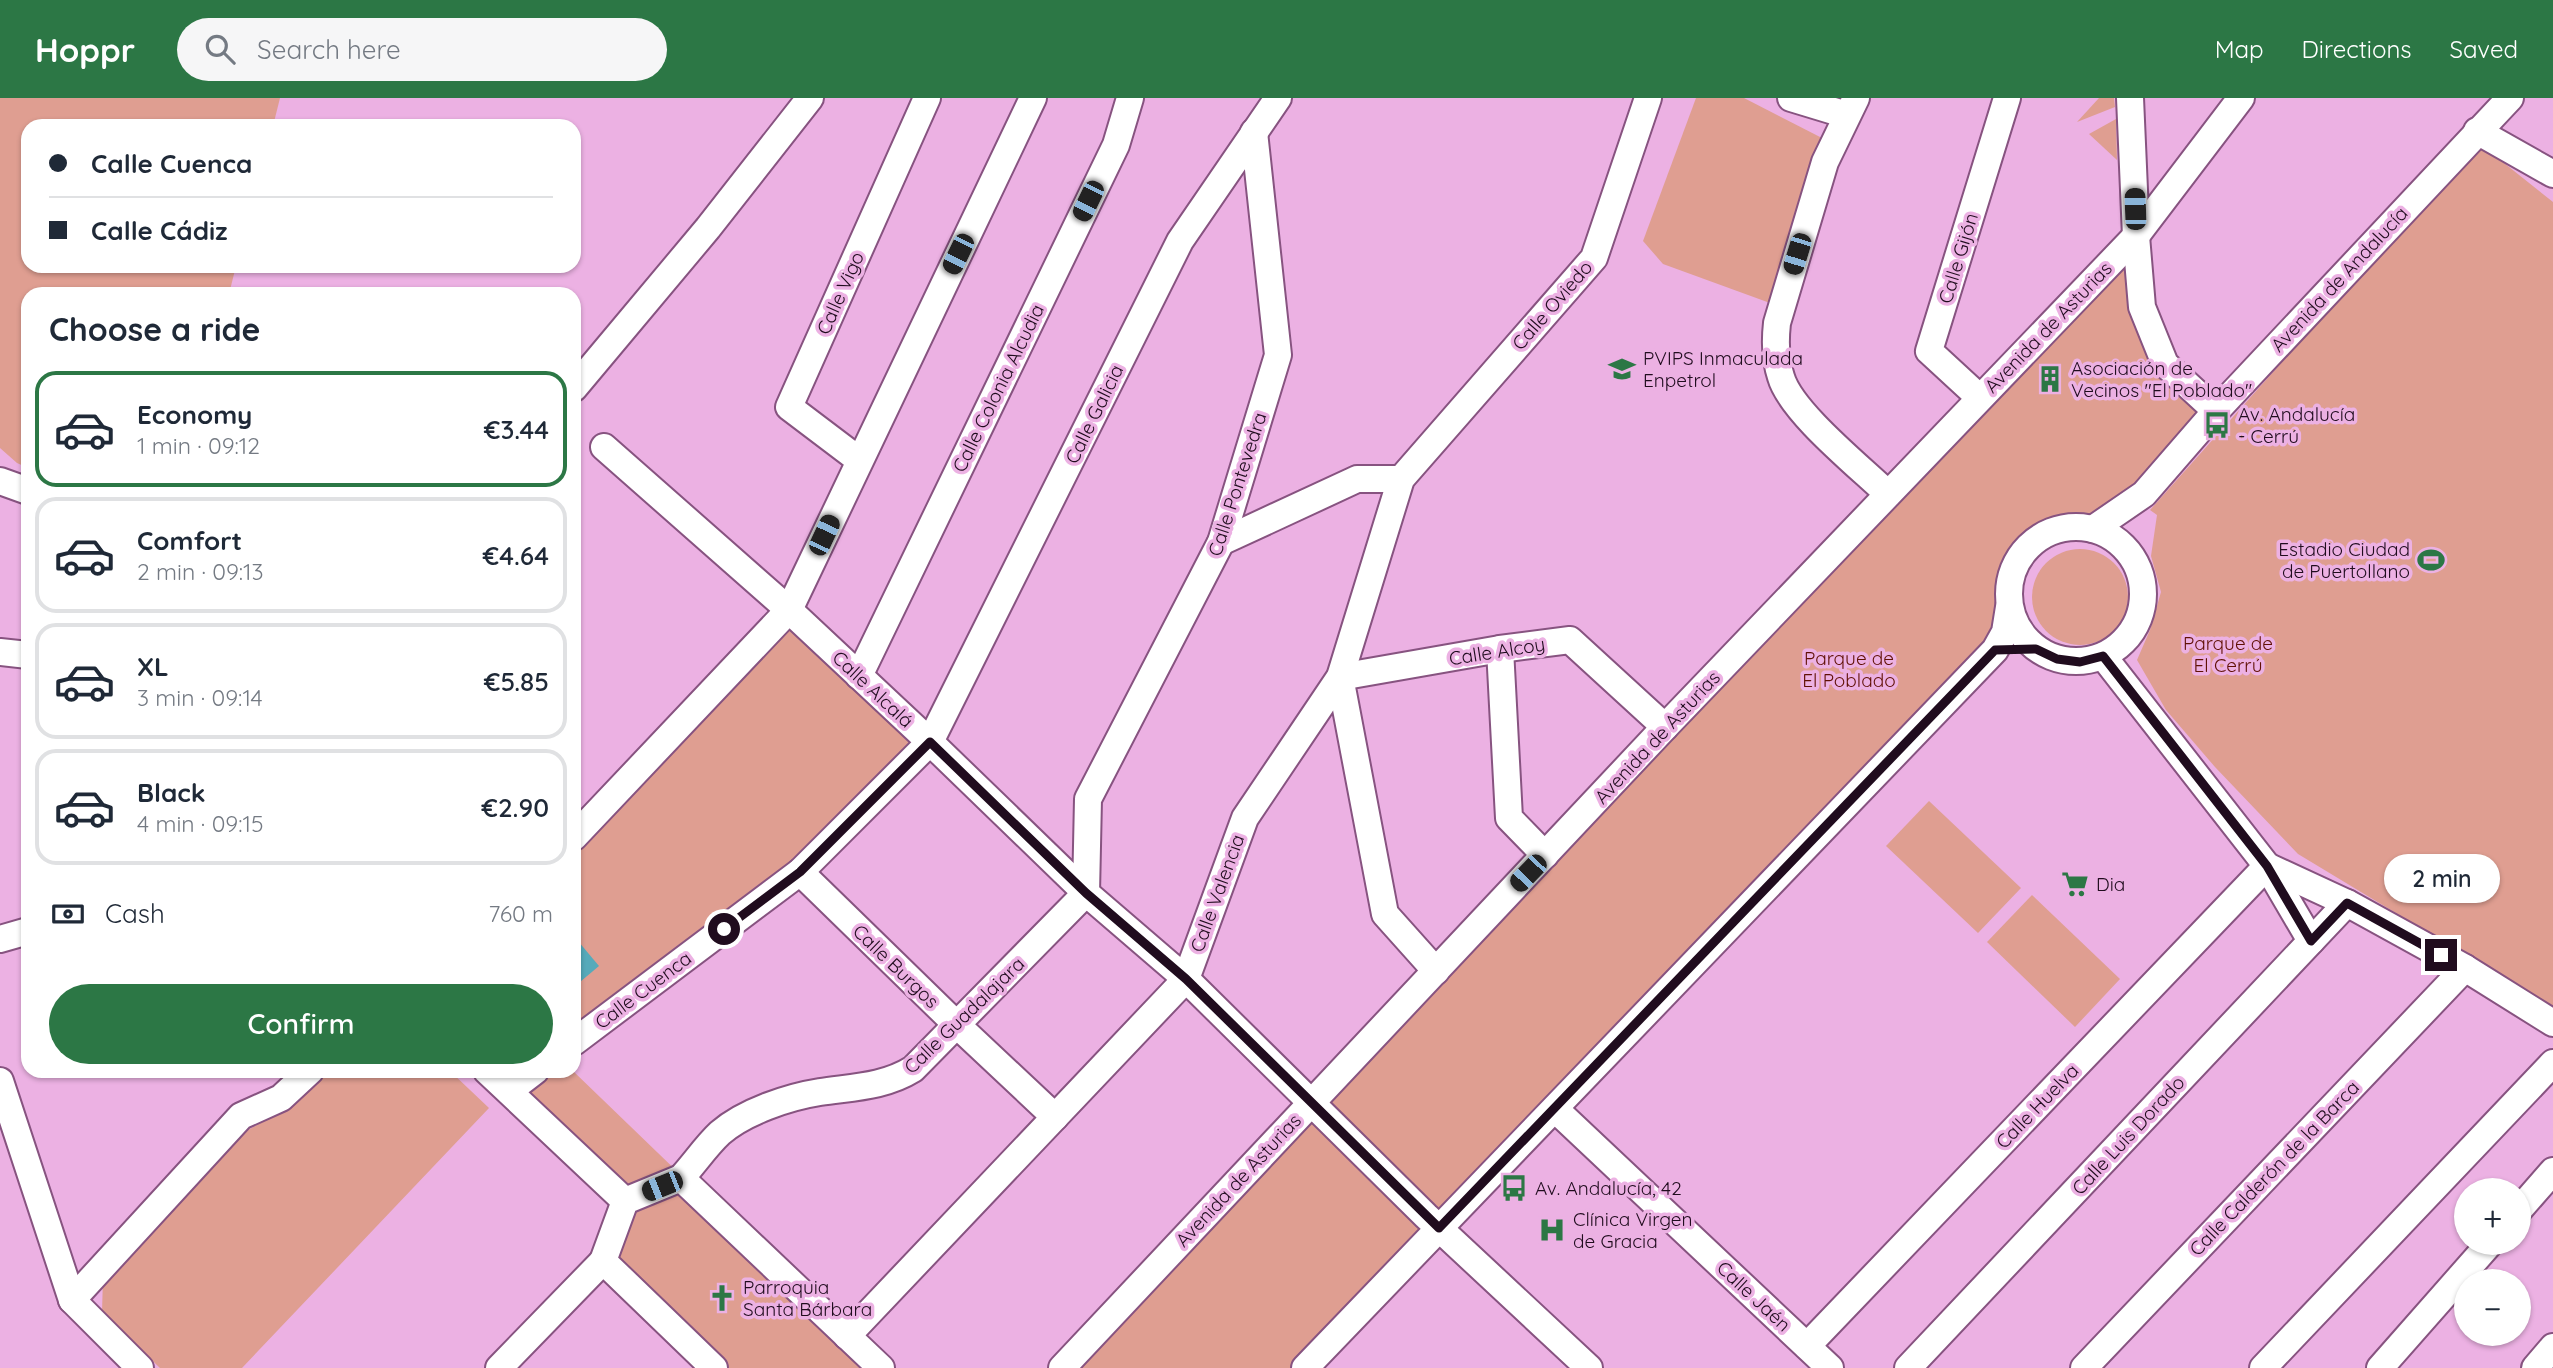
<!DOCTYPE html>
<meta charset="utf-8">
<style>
:root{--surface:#fff;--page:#f6f6f7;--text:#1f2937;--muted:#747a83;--line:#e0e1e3;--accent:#2c7745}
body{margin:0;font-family:Quicksand,sans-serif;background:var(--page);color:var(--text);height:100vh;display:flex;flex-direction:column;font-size:26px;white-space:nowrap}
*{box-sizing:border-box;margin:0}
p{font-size:23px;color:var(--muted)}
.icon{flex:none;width:38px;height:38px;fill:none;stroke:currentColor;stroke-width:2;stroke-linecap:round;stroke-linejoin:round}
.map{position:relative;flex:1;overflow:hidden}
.details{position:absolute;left:21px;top:189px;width:560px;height:791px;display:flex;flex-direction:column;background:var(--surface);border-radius:21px;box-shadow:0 2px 5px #0004}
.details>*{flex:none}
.banner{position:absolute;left:21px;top:21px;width:560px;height:154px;border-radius:21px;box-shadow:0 2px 5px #0004;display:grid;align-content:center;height:154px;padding:0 28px;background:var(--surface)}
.buttons{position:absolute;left:2454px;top:1080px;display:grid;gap:14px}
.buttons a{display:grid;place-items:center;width:77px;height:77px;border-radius:50%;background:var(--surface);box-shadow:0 2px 5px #0004;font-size:35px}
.end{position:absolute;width:32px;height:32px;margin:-16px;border:9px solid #200c1e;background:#fff;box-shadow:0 0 0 4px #fff}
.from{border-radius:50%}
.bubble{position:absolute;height:49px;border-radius:24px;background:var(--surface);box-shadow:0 2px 5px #0004;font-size:23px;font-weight:600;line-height:49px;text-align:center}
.car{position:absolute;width:21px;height:42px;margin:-21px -10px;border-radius:9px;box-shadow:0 0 5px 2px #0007;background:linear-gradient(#222 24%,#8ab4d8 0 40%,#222 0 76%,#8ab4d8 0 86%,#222 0)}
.banner b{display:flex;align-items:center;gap:24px;height:66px;font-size:26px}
.banner b+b{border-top:2px solid var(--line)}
.banner i{width:18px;height:18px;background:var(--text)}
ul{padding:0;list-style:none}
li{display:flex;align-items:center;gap:21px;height:116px;margin:0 14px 10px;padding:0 14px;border:4px solid var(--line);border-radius:21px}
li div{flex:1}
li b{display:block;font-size:26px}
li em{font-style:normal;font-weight:600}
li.current{border-color:var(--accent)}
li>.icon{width:63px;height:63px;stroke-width:1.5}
h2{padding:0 28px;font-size:32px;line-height:84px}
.pay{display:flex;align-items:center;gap:18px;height:77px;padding:0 28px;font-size:26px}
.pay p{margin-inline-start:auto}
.primary-button{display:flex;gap:14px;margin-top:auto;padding:14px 28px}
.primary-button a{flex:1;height:80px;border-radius:42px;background:var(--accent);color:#fff;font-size:28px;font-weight:600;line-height:80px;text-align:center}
header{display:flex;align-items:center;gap:42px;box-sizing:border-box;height:98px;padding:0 35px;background:var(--accent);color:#fff}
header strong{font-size:33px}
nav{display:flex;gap:38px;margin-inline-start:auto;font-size:24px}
.search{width:490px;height:63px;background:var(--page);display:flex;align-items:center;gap:18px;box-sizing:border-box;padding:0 24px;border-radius:38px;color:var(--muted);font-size:26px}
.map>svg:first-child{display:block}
.green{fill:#df9e91}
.water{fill:#56aaba}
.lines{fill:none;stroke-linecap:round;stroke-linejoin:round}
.minor-casing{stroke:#875380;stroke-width:30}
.minor{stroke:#fff;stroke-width:26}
.route{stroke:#200c1e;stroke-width:9}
.labels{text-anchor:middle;stroke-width:7;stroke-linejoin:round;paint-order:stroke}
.street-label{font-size:19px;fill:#200c1e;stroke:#ecb1e3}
.poi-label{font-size:19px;fill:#200c1e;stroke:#ecb1e3;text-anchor:start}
.park-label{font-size:19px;fill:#601004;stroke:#ecb1e3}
</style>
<header>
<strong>Hoppr</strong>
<div class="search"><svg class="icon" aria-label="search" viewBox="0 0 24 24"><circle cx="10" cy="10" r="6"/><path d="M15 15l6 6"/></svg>Search here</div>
<nav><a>Map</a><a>Directions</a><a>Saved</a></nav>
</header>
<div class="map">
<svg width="2553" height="1270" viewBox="0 0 2553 1270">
<rect width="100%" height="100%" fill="#ecb1e3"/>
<!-- green -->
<g class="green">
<path d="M0 0H280L273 28H28V168H236L229 196H28V370L17 365 0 350Z"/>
<path d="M1696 0H1744L1822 40 1770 205 1663 166 1643 143Z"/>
<path d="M2099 0H2114L2115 9 2077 24Z"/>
<path d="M2116 21 2117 62 2089 36Z"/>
<path d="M2478 44 2513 54 2504 65 2553 104V910L2298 756 2215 669 2166 612 2137 562 2150 532 2161 494 2151 458 2157 417 2150 412Z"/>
<path d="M2136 138 2165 266 2216 313 2093 431 2069 429 2047 436 2032 445 2017 463 2009 485V509L2005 534 1305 1270H1062Z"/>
<circle cx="2080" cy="499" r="48"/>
<path d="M789 512 930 644 800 774 574 944V739Z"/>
<path d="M1929 703 2021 790 1978 835 1886 748Z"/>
<path d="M2032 797 2120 881 2075 929 1987 844Z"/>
<path d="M325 973H450L489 1010 242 1270H160L102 1214 103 1180 241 1036 288 1009Z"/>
<path d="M487 973H573L881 1270H716L603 1163 624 1102Z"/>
</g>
<!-- water -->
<path class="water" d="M578 843 599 868 574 889V847Z"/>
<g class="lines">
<defs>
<g id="minor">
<path d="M1791 0 1847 17"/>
<path d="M1856 0 1825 64 1777 225C1775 243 1775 261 1781 279 1791 314 1860 369 1888 396"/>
<path d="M2130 0 2136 138 2142 209 2165 266 2216 313"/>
<path d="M2477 33 2553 76"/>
<path d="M574 290 708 130 810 0"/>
<path d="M1980 300 1929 253 2007 0"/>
<path d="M604 349 789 512 930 644 1086 795 1186 881 1426 1118 1589 1270"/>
<path d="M859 362 789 309 927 0"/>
<path d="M0 383 28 393"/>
<circle cx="2076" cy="496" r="67"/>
<path d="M2093 431 2144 396 2216 313 2510 0"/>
<path d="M1221 444 1357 381H1401"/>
<path d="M1500 551 1509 720 1545 757"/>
<path d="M0 554 28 557"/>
<path d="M2103 558 2267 768 2311 843"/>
<path d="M859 578 1116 47 1130 0"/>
<path d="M574 739 789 512 1033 0"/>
<path d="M2267 768 2347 805 2465 870 2553 925"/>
<path d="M800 774 957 927 1055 1019"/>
<path d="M0 841 28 833"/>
<path d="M1436 873 1385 816 1340 579 1500 551 1570 542 1665 629"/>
<path d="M574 944 800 774 930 644 1180 143 1278 0"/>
<path d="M487 973 625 1103"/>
<path d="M0 983 72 1202 140 1270"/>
<path d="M509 993 535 973"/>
<path d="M1555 1011 1830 1270"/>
<path d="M681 1080C694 1066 706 1048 720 1035 744 1014 788 999 820 994 853 989 884 989 913 971L1086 795 1088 701 1221 444 1278 257 1254 34"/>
<path d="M2518 1113 2553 1073"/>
<path d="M72 1202 241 1018 281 1000 310 973"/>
<path d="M847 1238 1186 881 1245 720 1340 579 1401 381 1594 160 1648 0"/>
<path d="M1807 1248 2267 768"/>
<path d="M499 1270 603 1163"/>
<path d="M714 1270 603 1163 625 1103 681 1080 881 1270"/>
<path d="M1062 1270 1665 629 2136 138 2241 0"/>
<path d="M1305 1270 1995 552 2005 534 2009 509"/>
<path d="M1908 1270 2347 805"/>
<path d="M2084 1270 2465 870"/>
<path d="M2263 1270 2553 965"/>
<path d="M2380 1270 2491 1144"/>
<path d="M2535 1270 2553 1249"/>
</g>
</defs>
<!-- minor casing -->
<use href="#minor" class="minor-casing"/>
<!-- minor -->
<use href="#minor" class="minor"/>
</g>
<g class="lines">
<!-- route -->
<path class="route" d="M724 831 800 774 930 644 1086 795 1186 881 1439 1130 1995 552 2036 551 2057 561 2080 564 2103 558 2267 768 2311 843 2347 805 2441 857"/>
</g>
<!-- icons -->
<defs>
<symbol id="school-bare" viewBox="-9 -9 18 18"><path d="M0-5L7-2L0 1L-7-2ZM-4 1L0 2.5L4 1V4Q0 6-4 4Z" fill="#2c7745" stroke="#ecb1e3" stroke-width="2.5" paint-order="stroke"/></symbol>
<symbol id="building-bare" viewBox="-9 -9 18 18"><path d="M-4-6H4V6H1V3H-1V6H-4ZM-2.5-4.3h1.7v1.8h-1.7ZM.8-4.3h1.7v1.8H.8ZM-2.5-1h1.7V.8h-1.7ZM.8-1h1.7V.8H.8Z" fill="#2c7745" stroke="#ecb1e3" stroke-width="2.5" paint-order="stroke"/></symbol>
<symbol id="bus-bare" viewBox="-9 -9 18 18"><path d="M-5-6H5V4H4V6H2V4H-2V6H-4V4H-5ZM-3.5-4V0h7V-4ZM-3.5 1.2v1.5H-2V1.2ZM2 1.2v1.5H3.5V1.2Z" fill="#2c7745" stroke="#ecb1e3" stroke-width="2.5" paint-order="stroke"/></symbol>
<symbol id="stadium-bare" viewBox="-9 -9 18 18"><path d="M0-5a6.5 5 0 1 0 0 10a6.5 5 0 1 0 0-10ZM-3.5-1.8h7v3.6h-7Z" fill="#2c7745" stroke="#ecb1e3" stroke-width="2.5" paint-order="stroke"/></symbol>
<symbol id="supermarket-bare" viewBox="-9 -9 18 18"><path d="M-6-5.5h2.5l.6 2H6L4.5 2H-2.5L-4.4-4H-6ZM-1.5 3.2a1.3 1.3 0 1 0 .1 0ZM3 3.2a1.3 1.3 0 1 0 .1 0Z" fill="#2c7745" stroke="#ecb1e3" stroke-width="2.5" paint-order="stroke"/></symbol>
<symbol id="hospital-bare" viewBox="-9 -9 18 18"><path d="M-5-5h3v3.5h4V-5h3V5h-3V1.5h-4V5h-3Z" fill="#2c7745" stroke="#ecb1e3" stroke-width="2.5" paint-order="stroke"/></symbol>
<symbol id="church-bare" viewBox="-9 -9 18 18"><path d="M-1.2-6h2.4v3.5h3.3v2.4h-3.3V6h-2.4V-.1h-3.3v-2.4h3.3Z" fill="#2c7745" stroke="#ecb1e3" stroke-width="2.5" paint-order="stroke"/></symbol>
</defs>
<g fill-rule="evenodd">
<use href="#school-bare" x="1603" y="252" width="38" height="38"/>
<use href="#building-bare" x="2031" y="262" width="38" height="38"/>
<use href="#bus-bare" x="2198" y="308" width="38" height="38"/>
<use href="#stadium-bare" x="2412" y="443" width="38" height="38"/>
<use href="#supermarket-bare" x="2056" y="767" width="38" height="38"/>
<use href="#bus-bare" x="1495" y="1071" width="38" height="38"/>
<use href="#hospital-bare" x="1533" y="1113" width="38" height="38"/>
<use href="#church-bare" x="703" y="1181" width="38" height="38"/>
</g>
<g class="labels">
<!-- street labels -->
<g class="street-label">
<text transform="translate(1958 160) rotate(-73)" y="7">Calle Gijón</text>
<text transform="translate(2339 181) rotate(-47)" y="7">Avenida de Andalucía</text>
<text transform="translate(840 195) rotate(-66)" y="7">Calle Vigo</text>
<text transform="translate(1552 207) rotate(-49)" y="7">Calle Oviedo</text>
<text transform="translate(2048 229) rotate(-46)" y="7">Avenida de Asturias</text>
<text transform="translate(998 290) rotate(-64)" y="7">Calle Colonia Alcudia</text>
<text transform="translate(1094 316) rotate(-64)" y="7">Calle Galicia</text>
<text transform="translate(1237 386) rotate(-72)" y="7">Calle Pontevedra</text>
<text transform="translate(1497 553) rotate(-9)" y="7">Calle Alcoy</text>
<text transform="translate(873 591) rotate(43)" y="7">Calle Alcalá</text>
<text transform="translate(1657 639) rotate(-47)" y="7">Avenida de Asturias</text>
<text transform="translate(1217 795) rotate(-70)" y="7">Calle Valencia</text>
<text transform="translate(896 868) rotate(44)" y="7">Calle Burgos</text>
<text transform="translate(643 892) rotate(-37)" y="7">Calle Cuenca</text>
<text transform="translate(964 917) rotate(-44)" y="7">Calle Guadalajara</text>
<text transform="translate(2037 1008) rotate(-46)" y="7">Calle Huelva</text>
<text transform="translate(2128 1037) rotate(-47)" y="7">Calle Luis Dorado</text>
<text transform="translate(2274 1070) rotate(-46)" y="7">Calle Calderón de la Barca</text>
<text transform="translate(1238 1082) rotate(-47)" y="7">Avenida de Asturias</text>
<text transform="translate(1754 1198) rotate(43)" y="7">Calle Jaén</text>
</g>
<!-- poi labels -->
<g class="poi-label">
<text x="1643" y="267">PVIPS Inmaculada<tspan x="1643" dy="22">Enpetrol</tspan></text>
<text x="2071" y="277">Asociación de<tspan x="2071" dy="22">Vecinos "El Poblado"</tspan></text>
<text x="2238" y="323">Av. Andalucía<tspan x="2238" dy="22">- Cerrú</tspan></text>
<text x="2410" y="458" text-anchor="end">Estadio Ciudad<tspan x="2410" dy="22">de Puertollano</tspan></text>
<text x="2096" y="793">Dia</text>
<text x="1535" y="1097">Av. Andalucía, 42</text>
<text x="1573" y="1128">Clínica Virgen<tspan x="1573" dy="22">de Gracia</tspan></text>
<text x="743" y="1196">Parroquia<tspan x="743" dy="22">Santa Bárbara</tspan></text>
</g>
<!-- park labels -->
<g class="park-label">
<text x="2228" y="552">Parque de<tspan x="2228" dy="22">El Cerrú</tspan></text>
<text x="1849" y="567">Parque de<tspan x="1849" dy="22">El Poblado</tspan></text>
</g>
</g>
</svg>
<div class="buttons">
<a>+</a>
<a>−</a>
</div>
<i class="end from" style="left:724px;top:831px"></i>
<i class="end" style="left:2441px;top:857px"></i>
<div class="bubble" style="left:2384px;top:756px;width:116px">2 min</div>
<i class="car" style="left:1088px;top:103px;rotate:206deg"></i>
<i class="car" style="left:2135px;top:111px;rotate:358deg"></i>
<i class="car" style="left:958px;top:156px;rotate:206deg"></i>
<i class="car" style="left:1797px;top:156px;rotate:197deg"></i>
<i class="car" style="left:824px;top:437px;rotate:25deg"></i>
<i class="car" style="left:1528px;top:775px;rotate:224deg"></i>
<i class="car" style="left:662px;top:1088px;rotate:248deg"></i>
<div class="banner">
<b><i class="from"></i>Calle Cuenca</b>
<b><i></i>Calle Cádiz</b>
</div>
<section class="details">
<h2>Choose a ride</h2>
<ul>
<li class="current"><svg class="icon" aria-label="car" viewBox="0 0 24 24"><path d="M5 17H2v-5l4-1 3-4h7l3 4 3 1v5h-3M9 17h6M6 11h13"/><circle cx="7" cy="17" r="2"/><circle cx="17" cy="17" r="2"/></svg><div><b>Economy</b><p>1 min · 09:12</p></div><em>€3.44</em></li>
<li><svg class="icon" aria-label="car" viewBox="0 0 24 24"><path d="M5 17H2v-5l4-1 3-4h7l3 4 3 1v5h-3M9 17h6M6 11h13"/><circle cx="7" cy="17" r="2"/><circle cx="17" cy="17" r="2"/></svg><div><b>Comfort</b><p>2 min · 09:13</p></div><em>€4.64</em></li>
<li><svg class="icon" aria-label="car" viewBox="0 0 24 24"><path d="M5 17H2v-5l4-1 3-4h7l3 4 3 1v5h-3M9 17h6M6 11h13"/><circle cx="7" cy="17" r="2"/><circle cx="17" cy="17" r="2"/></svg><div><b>XL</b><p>3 min · 09:14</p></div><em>€5.85</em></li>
<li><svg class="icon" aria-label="car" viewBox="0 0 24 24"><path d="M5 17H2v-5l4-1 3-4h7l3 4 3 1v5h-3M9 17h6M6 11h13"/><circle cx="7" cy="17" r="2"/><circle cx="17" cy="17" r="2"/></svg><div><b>Black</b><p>4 min · 09:15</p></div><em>€2.90</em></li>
</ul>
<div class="pay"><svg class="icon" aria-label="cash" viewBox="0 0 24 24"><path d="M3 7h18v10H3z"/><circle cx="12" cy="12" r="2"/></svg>Cash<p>760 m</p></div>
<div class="primary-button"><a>Confirm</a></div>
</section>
</div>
